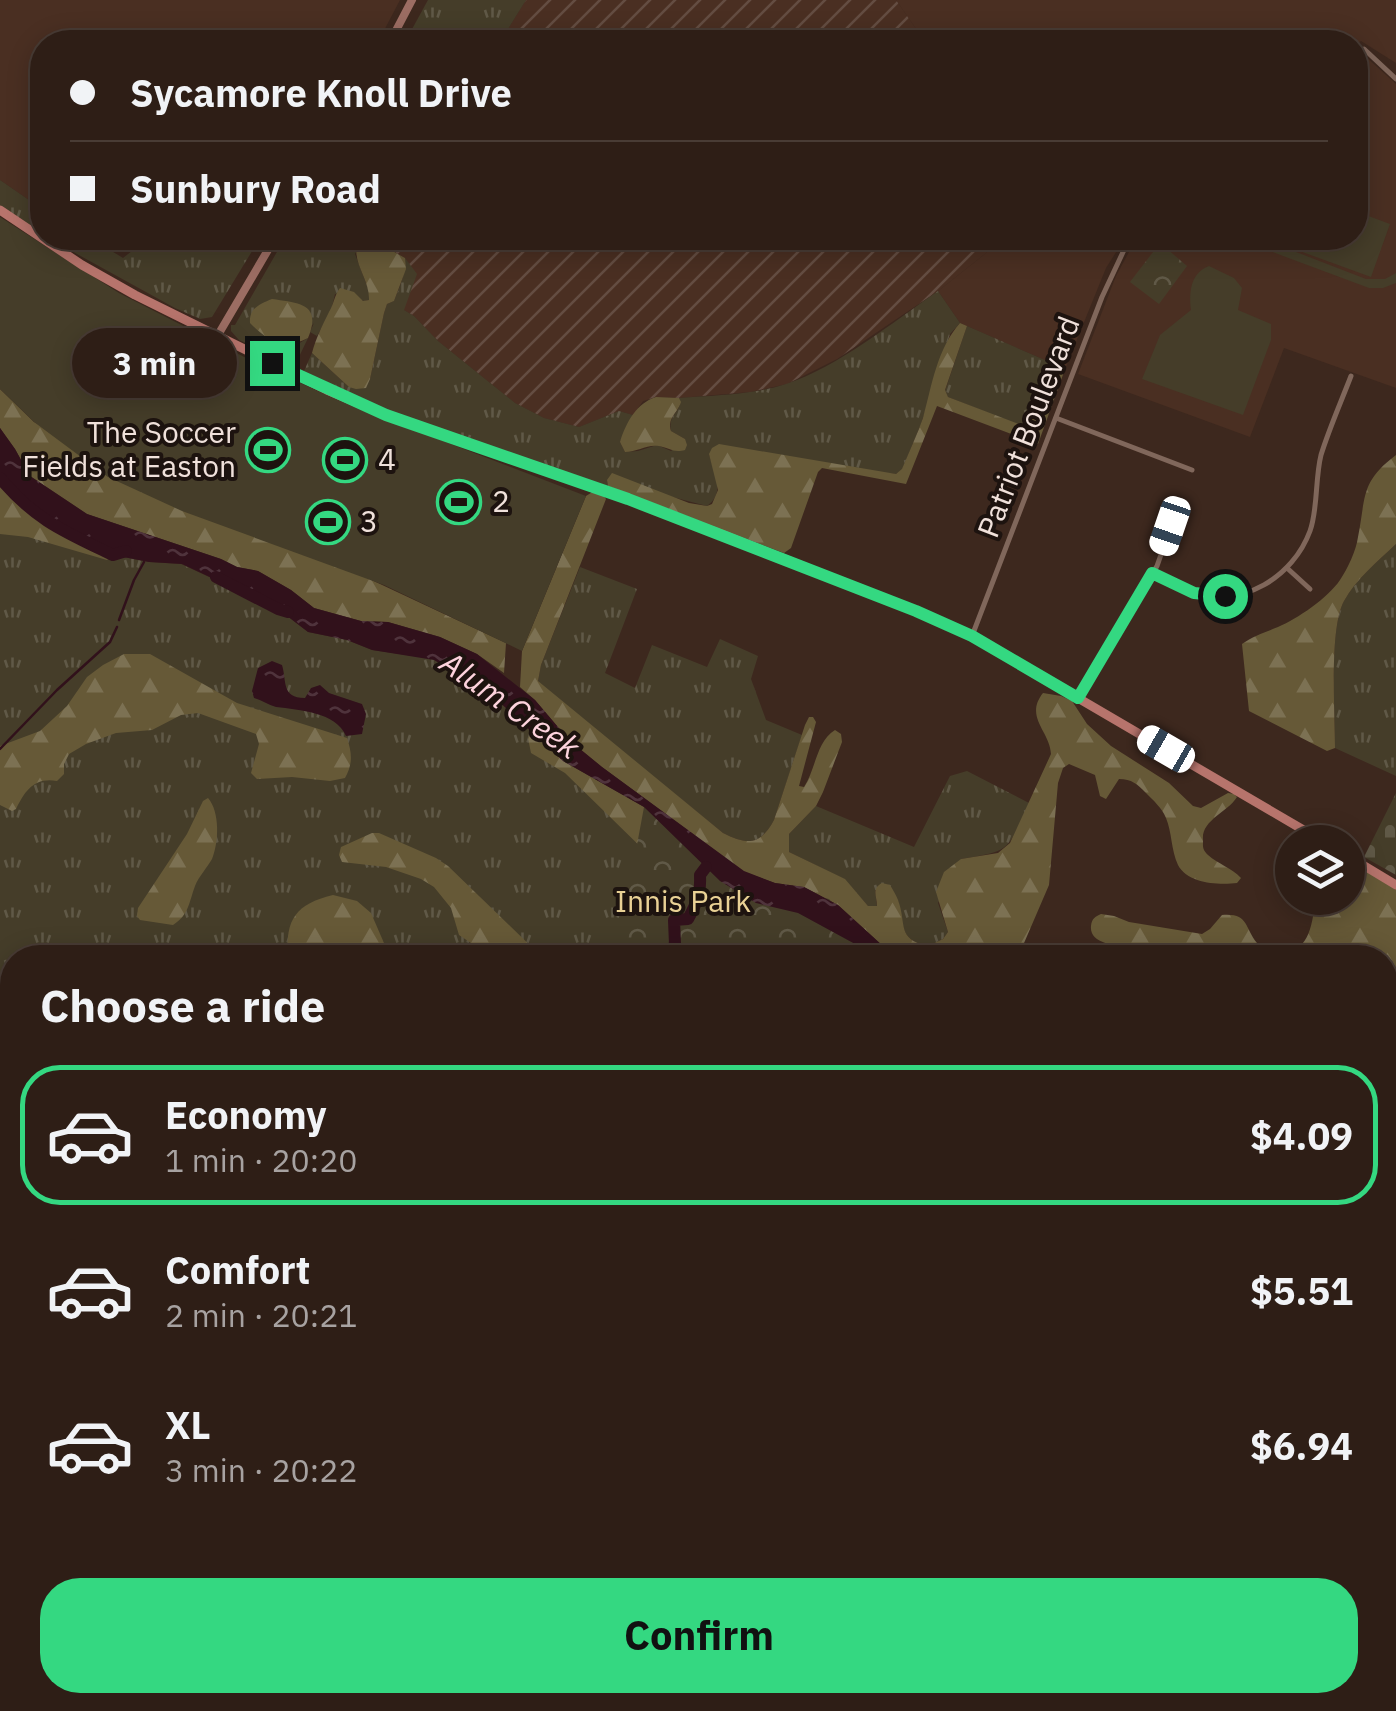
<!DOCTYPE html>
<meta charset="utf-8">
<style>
:root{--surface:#2e1e16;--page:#36271f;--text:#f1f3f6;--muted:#a7a2a1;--line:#493c35;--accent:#34d881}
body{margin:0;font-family:"IBM Plex Sans",sans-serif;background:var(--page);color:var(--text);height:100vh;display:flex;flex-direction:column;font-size:38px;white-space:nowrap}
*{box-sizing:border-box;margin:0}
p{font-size:32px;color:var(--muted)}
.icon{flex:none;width:55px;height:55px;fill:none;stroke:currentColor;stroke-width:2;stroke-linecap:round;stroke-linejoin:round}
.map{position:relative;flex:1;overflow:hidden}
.panel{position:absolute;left:0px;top:945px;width:1398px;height:768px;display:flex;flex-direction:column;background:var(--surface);border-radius:40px 40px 0 0;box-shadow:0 5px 25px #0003,0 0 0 2px var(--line)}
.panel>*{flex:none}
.top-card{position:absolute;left:30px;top:30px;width:1338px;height:220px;border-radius:40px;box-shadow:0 5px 25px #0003,0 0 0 2px var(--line);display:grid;align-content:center;height:220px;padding:0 40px;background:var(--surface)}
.buttons{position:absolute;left:1275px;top:825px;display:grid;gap:20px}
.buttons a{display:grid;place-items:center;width:90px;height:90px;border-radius:50%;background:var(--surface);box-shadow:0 5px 25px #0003,0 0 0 2px var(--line);font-size:50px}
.end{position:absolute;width:45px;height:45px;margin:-22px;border:12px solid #34d881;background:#111;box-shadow:0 0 0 5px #111}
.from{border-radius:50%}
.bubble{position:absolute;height:70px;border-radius:35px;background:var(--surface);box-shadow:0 5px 25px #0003,0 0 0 2px var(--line);font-size:32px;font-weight:800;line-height:70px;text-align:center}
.car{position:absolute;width:30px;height:60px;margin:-30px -15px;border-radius:12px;box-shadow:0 0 8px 2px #0007;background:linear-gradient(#fff 24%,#345 0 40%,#fff 0 76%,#345 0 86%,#fff 0)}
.top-card b{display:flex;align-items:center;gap:35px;height:95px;font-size:38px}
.top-card b+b{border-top:2px solid var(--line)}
.top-card i{width:25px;height:25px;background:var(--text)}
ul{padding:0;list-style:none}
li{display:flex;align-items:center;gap:30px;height:140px;margin:0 20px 15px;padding:0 20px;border:5px solid transparent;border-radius:40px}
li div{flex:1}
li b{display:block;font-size:38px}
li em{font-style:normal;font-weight:800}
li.current{border-color:var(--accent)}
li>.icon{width:90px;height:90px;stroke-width:1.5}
h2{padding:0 40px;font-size:45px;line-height:120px}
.button{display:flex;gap:20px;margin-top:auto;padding:20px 40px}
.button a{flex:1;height:115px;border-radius:40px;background:var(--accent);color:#111;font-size:40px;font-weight:800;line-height:115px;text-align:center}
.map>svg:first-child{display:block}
.built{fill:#4a2f22}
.industrial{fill:url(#industrial-furrows)}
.grass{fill:url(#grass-tufts)}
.forest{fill:url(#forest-firs)}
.cemetery{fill:url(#cemetery-stones)}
.park{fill:url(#park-crowns)}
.garden{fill:#453d29}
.water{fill:url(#water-ripples)}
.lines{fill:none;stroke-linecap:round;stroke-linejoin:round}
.stream{stroke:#31111b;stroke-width:2.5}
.river{stroke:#31111b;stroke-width:12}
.minor{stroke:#80675b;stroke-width:5}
.secondary{stroke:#9c6d63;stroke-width:8}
.primary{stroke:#b7746c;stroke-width:9}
.route{stroke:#34d881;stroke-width:12}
.labels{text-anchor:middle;stroke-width:8;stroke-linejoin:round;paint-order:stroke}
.street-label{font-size:30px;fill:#f0e1db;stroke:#1d130f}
.poi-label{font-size:30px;fill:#f0e1db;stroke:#1d130f;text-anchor:start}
.park-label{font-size:30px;fill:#e9d195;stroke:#1d130f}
.water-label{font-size:32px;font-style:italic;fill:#fdd3dd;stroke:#1d130f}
</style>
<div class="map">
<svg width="1396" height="1711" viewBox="0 0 1396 1711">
<defs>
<pattern id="industrial-furrows" width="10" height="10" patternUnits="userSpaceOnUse" patternTransform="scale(2.5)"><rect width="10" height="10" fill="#4a2f22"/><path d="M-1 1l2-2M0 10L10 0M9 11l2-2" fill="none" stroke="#644d42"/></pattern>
<pattern id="grass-tufts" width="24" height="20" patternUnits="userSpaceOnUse" patternTransform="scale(2.5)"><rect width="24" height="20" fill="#453d29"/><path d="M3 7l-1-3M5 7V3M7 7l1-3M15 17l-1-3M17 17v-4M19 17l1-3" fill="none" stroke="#605947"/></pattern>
<pattern id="forest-firs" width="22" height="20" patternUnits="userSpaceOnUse" patternTransform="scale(2.5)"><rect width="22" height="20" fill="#665937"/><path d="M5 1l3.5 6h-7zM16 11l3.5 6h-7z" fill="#7c7153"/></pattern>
<pattern id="cemetery-stones" width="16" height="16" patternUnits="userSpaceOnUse" patternTransform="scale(2.5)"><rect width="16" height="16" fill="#453d29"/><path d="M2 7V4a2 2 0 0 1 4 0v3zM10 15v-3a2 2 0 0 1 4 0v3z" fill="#605947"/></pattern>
<pattern id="park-crowns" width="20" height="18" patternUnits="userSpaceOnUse" patternTransform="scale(2.5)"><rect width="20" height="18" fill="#453d29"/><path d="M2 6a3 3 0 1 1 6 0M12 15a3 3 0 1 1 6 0" fill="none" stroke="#605947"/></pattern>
<pattern id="water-ripples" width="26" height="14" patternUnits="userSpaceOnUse" patternTransform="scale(2.5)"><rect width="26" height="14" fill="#31111b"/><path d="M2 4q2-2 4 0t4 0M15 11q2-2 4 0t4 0" fill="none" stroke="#4f333c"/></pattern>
</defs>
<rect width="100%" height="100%" fill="#3d281e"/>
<!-- built -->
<g class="built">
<path d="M0 0H400L378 42H42V209L0 180Z"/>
<path d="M896 0H1396V63L1361 41 1355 45V42H925Z"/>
<path d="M1364 55 1396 84V388L1284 348 1250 437 1078 374 1116 276 1129 252 1141 238H1355V62Z"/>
<path d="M996 238H1125L1106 268 1065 369 960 323 938 291 986 253Z"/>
</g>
<!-- industrial -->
<g class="industrial">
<path d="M526 0H896L925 42H500Z"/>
<path d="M375 238H996L986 253 938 291 837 359 787 384 750 392 679 398 656 397 643 401 633 415 619 411 579 427 544 418 515 403 438 341 414 316 404 310 405 258 373 240Z"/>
</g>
<!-- grass -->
<g class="grass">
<path d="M428 0H526L500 42H405Z"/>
<path d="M0 180 42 209V234L0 206Z"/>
<path d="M48 238H90L123 258 132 251 137 238H260L212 317 200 319 175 308Z"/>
<path d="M285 238H375L373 240 364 238 355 254 369 291V300L364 301 335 294 331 311 317 336 310 332 314 323 298 344 308 338 295 365 239 340 231 331V325H235Z"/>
<path d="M405 258 417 274 404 310 414 316 438 341 515 403 544 418 579 427 619 411 633 415 620 442 625 452 638 451 657 445 671 451 685 439 671 431C667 414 684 411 679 398 714 395 752 395 786 384 838 367 893 322 938 291L960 323 950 334 921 424 902 470 896 474 709 454C714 474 726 492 707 506L607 480 608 486 453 435 388 410 304 371 312 353 349 387 370 379 384 313 387 304 394 301C400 286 406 273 405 258Z"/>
<path d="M967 326 1054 364 1029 425 1024 427 948 397 945 391Z"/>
<path d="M0 472 14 495 113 555 149 562 181 564 278 609 308 632 347 640 372 650 434 659 494 697 563 761 644 807 630 957 12 958V1670L9 1679 11 1682 0 1692Z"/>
<path d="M1396 544V776L1335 748C1335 714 1329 628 1344 601 1356 579 1378 561 1396 544Z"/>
<path d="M580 567 637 589 605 673 635 688 652 645 707 667 720 639 758 656 751 679 766 720 802 735 774 820C760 846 747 845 723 833L541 686 538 681 541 665Z"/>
<path d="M967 771 1029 803C1007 850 1013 851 961 859L938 903 948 932 943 939 928 946C899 940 904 925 898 901L875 890 877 907 868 906 844 879 789 852V834L816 806 914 847 950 776Z"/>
</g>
<!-- forest -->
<g class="forest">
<path d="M364 238 373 240 405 258 406 269 394 301 387 304 384 313 370 379 366 388 356 389 349 387 312 353C316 338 322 326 329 312 334 304 334 296 340 288L354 292 363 301 369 300C370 278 349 260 359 240Z"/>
<path d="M272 299C300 303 322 304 308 338 284 351 267 340 250 323 249 308 260 304 272 299Z"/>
<path d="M960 323 967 326 945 390 948 397 1024 426 1029 424 1054 364 1065 369 1038 444 937 406 906 484 822 468 818 472 791 548 784 553 608 486 607 480 612 473 689 503 707 506 712 504 718 490 709 454 712 448 719 444 896 474 902 469C909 452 917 435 923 418 932 385 937 349 960 323Z"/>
<path d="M0 389 34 422 506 643 504 673 477 654 440 637 388 622 361 621 314 608 291 590 258 571 237 567 221 559 87 514 30 476 15 449 0 428Z"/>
<path d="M656 397 679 398 681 402C677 414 667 418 671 431L685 439 687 445 685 450C673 453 670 448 659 446 647 444 637 452 625 452L620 442C626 422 637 403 656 397Z"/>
<path d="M1396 455V544C1378 561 1356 579 1344 601 1329 628 1335 714 1335 748L1327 751 1249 711 1242 644C1253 636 1266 632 1278 627 1297 619 1328 598 1340 580 1348 568 1356 551 1358 537 1366 497 1360 482 1396 455Z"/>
<path d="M0 472C29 520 65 531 113 555L107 560 28 537 0 534Z"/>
<path d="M594 491 602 494 606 499 541 665 538 681 723 833C747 845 760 846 774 820L805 725 809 717H813L816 722 799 786 804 787C816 769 816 742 835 730L841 734 842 742 823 792 816 806 789 834V852L845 879 868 906H877C877 896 871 889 882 883L890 885C893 890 896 895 898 900 907 924 896 939 928 946L943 939 948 932 936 892 944 872 961 859 998 853 1010 843 1051 754C1050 731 1024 717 1043 693L1061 696 1072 701 1087 724 1111 746 1169 783 1193 806 1201 808 1228 793 1234 794 1237 797C1227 813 1201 820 1203 840 1203 847 1202 849 1208 855 1218 864 1232 868 1241 878L1237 883C1219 885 1188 884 1178 865 1171 850 1172 832 1166 818 1162 808 1153 800 1146 793 1137 784 1132 779 1119 779L1106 799 1100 796 1095 775 1069 764 1063 768 1058 783 1049 885 1018 957H895L838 905 804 887 775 883 744 872 602 767 569 740 535 700 520 687 522 651 586 496Z"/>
<path d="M124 654H150L237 703 347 738C352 753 353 764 345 778L330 781 292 777 257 779 251 773 259 744 256 734 198 713 181 715 152 730 116 733 86 744 69 754 64 764V774L57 781C34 777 25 791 16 809L12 811 0 805V746L40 731 67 706 87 677 103 665Z"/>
<path d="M532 734 538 736 563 761 644 807 650 856 565 773 531 753 528 738Z"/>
<path d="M208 798C220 812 219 842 212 859 207 868 199 876 195 886 189 902 189 915 173 925L140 920 137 916 138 908 187 834 203 801Z"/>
<path d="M372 833H379L436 858 448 866 542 957H482L477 947 459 935 451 908 434 887 421 879 386 867 342 862 339 855 341 847Z"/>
<path d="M1348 860 1396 888V996L1385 995V958L1200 957C1193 953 1187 948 1179 946 1162 943 1088 956 1091 926 1092 918 1095 917 1101 914L1114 916 1129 922 1202 934 1210 929 1222 915C1249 913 1244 927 1257 943 1263 950 1272 951 1280 952 1311 954 1312 921 1316 898H1348Z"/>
<path d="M333 895 357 901 371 913 390 957H288C285 919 296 904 333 895Z"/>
<path d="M470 1700 462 1711H367L355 1701Z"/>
<path d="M919 1700H1113L1144 1711H915Z"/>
</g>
<!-- cemetery -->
<path class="cemetery" d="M1396 793V875L1364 857Z"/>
<!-- park -->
<g class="park">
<path d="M1160 243 1187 266 1159 304 1130 282Z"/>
<path d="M644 807 753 881 829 899 881 957 616 958Z"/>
<path d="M1385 1009H1396V1409L1385 1407Z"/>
</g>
<!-- garden -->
<g class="garden">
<path d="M1355 211 1390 224 1371 277 1264 238H1355Z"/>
<path d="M0 217 119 293 262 366 352 406 586 496 522 651 384 585 182 511 108 477 34 422 0 389Z"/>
<path d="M1247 238H1260L1366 279H1385L1396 273V283L1383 288H1369L1259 247Z"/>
<path d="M1209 266 1234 278 1242 288 1238 310 1271 324V340L1243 415 1142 379 1160 335 1191 310C1189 293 1190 273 1209 266Z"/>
</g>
<!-- water -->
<g class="water">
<path d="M0 428 15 449 30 476 87 514 221 559 237 567 258 571 291 590 314 608 361 621 388 622 440 637 477 654 535 700 569 740 602 767 744 871 775 883 804 887 838 905 895 957H869L855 944 798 913 756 903 720 881 644 807 563 761 494 697 434 660 372 650 347 640 308 632 278 609 182 564 149 562 113 555 43 521 14 495 0 472Z"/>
<path d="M272 661 282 665C287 681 281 698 305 698L311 688 320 685 329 693 362 704 366 714 362 734 346 736C336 712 299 710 276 707 268 705 262 700 254 698L252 691 258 668Z"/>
</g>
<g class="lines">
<!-- stream -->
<g class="stream">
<path d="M119 620 134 580 144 562"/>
<path d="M0 749 57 690 110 642 117 627"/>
</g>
<!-- river -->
<g class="river">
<path d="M0 478C35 520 65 532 113 555L126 551"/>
<path d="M216 577 278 609 288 612"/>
<path d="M666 958 675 944 674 920 688 919C697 903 701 893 700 875L706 867"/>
<path d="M424 1711 435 1700"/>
</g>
<!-- minor -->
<g class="minor">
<path d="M1355 55 1364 49 1396 79"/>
<path d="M1056 418 1192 470"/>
<path d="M1287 568 1310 589"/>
<path d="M1152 573C1165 580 1179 589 1194 593 1243 608 1293 577 1310 531 1318 509 1315 479 1321 455 1329 429 1341 402 1351 376"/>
<path d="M972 636 1102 297 1124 250 1135 238"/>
<path d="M1078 698 1157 566 1171 526"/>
<path d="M721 1700 746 1711"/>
<path d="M1176 1700C1193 1711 1213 1711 1228 1700"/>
<path d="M1269 1700 1267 1704 1301 1711"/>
<path d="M0 1703 12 1690"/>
<path d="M770 1711 774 1700"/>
<path d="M868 1711 873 1700"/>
</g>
<!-- secondary -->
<g class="secondary">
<path d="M390 42 412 0"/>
<path d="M218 335 275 238"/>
<path d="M1385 1551 1396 1525"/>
<path d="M1324 1711 1328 1700"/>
</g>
<!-- primary -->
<g class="primary">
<path d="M0 210 82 265 135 295 327 390 386 415 628 499 724 535 916 611 972 636 1324 842"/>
<path d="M1348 856 1396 885"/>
</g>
</g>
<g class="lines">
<!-- route -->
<path class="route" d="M272 363 386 415 628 499 916 611 972 636 1078 698 1152 573 1194 593 1225 596"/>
</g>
<!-- icons -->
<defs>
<symbol id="stadium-ring" viewBox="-11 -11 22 22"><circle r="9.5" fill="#1d130f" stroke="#34d881" stroke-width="1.5"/><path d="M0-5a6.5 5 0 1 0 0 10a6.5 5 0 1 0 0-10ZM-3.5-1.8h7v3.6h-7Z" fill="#34d881"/></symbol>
</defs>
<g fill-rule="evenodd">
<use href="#stadium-ring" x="243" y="425" width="50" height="50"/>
<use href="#stadium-ring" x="320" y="435" width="50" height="50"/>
<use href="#stadium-ring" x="434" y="477" width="50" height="50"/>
<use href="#stadium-ring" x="303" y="497" width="50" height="50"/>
</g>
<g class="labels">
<!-- street labels -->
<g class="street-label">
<text transform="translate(1029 427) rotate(-69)" y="10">Patriot Boulevard</text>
</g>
<!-- poi labels -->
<g class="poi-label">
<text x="236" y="443" text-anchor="end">The Soccer<tspan x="236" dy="34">Fields at Easton</tspan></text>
<text x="378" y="470">4</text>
<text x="492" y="512">2</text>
<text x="360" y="532">3</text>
</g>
<!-- park labels -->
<g class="park-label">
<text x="683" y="912">Innis Park</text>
</g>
<!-- water labels -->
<g class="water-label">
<text transform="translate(510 705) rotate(35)" y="11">Alum Creek</text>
</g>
</g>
</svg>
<div class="buttons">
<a><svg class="icon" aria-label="layers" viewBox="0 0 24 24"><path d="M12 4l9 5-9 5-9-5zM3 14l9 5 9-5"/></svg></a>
</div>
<i class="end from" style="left:1225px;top:596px"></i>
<i class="end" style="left:272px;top:363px"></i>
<div class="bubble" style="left:72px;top:328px;width:165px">3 min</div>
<i class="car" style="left:1170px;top:526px;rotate:199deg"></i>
<i class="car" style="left:1166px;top:749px;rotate:300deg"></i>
<div class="top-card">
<b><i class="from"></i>Sycamore Knoll Drive</b>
<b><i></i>Sunbury Road</b>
</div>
<section class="panel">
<h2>Choose a ride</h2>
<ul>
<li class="current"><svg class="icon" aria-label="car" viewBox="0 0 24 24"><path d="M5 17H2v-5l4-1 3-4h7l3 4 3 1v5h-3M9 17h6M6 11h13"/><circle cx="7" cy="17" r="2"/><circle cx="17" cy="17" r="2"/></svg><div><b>Economy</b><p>1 min · 20:20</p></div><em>$4.09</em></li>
<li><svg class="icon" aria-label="car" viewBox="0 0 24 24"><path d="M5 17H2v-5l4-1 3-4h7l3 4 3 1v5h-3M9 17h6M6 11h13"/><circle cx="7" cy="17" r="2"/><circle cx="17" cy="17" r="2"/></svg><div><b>Comfort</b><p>2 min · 20:21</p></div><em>$5.51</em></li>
<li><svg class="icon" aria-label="car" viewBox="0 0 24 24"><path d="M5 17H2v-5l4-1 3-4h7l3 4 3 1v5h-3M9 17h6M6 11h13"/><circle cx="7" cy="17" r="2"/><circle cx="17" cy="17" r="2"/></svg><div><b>XL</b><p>3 min · 20:22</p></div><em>$6.94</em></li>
</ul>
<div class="button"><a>Confirm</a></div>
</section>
</div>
